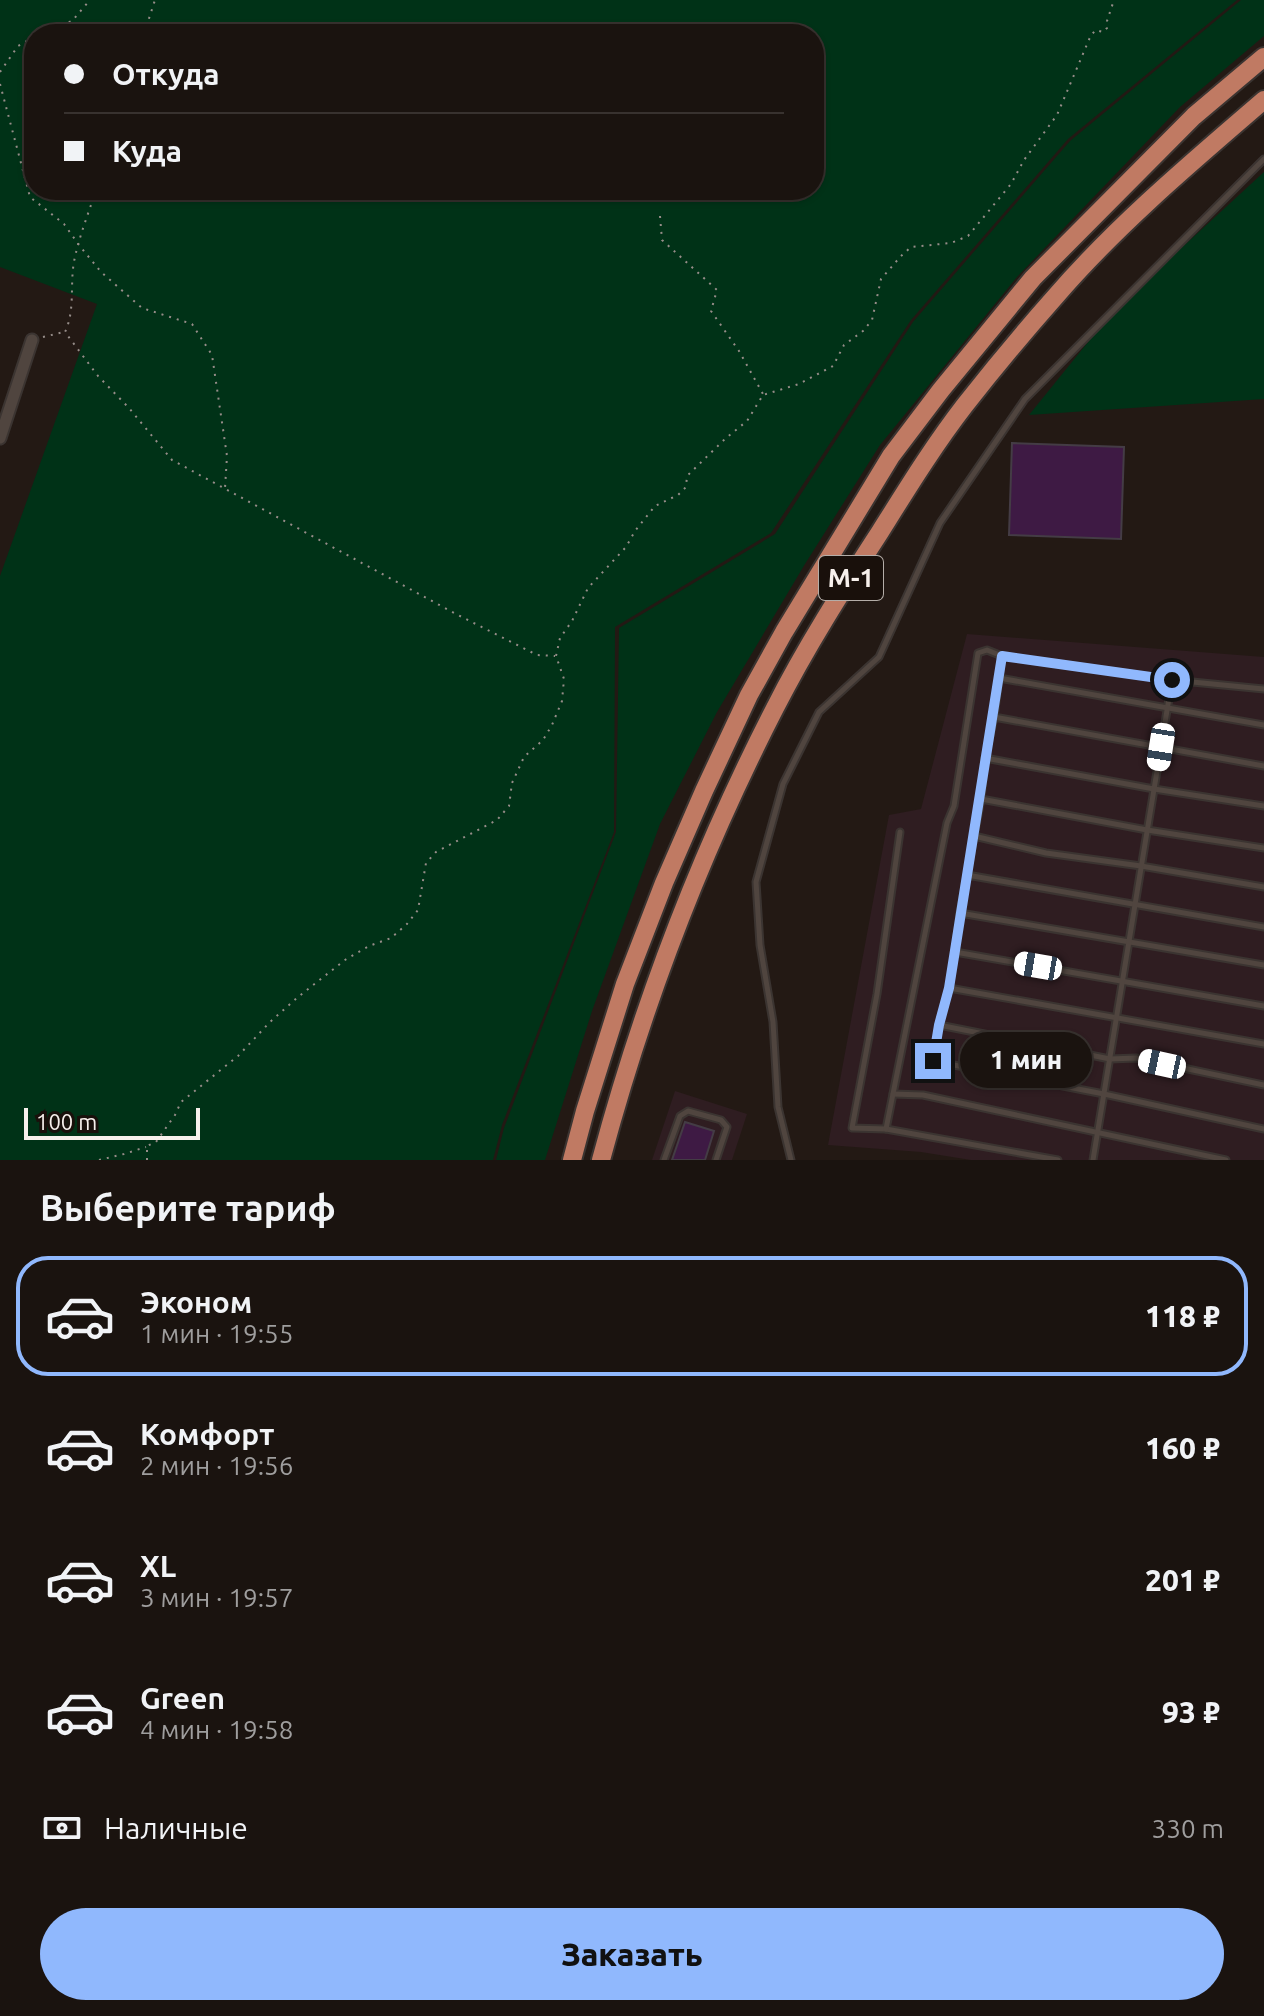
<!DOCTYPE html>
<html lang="ru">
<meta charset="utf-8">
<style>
:root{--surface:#1a130f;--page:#27201d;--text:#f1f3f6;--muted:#9f9e9e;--line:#38322f;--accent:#90b8fd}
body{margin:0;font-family:Ubuntu,sans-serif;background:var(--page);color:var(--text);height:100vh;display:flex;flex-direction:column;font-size:30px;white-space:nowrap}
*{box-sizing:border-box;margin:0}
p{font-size:26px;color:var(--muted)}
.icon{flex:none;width:44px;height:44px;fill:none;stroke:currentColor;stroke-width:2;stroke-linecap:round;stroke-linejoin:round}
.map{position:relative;height:1160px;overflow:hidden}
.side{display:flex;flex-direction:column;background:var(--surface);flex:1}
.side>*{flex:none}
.banner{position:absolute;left:24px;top:24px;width:800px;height:176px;border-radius:32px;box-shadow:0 2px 6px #0004,0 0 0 2px var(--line);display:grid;align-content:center;height:176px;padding:0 40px;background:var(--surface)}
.scale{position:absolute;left:24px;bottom:20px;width:176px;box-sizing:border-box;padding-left:8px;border:4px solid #f7f0ec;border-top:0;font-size:22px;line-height:28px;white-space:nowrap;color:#f7f0ec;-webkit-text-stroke:6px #19100b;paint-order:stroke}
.end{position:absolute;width:36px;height:36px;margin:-18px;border:10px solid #90b8fd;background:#111;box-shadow:0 0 0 4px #111}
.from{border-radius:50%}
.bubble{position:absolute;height:56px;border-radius:28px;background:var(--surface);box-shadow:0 2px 6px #0004,0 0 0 2px var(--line);font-size:26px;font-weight:800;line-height:56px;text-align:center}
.car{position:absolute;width:24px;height:48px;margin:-24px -12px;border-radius:10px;box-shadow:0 0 6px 2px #0007;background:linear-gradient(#fff 24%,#345 0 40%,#fff 0 76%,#345 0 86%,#fff 0)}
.banner b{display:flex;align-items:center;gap:28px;height:76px;font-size:30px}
.banner b+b{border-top:2px solid var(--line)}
.banner i{width:20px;height:20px;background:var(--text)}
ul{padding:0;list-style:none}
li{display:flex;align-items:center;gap:24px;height:120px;margin:0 16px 12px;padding:0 24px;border:4px solid transparent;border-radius:32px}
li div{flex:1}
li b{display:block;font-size:30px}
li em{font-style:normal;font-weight:800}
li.selected{border-color:var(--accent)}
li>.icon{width:72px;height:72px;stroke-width:1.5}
h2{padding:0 40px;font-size:36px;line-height:96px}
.pay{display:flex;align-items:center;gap:20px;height:88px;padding:0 40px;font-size:30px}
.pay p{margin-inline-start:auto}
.action{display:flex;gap:16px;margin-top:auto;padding:16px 40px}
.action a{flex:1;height:92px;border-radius:48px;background:var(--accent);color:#111;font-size:32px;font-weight:800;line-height:92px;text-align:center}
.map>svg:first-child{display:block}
.industrial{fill:#2f1d21}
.green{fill:#003217;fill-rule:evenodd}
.building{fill:#3e1a44;stroke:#443c45;stroke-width:2}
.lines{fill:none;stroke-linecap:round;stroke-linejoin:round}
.service-casing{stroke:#3b3431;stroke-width:9}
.minor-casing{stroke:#3b3431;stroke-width:15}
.trunk-casing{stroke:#3b3431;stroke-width:22}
.path{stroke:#968d89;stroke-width:2;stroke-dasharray:2 6;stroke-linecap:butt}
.service{stroke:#50453f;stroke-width:5}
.minor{stroke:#50453f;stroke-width:11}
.trunk{stroke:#c07a63;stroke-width:18}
.route{stroke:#90b8fd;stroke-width:10}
.labels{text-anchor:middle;stroke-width:6;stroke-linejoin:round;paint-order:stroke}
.shield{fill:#19100b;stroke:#b4ada8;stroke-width:2}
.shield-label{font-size:26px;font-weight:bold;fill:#f7f0ec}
</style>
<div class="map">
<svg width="1264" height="1160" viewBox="0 0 1264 1160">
<rect width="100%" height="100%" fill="#231914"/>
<!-- industrial -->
<g class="industrial">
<path d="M967 634 1264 657V1160H971L921 1152 828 1145 889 815 921 809Z"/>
<path d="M675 1091 747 1114 732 1160H652Z"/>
</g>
<!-- green -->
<g class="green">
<path d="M0 0H1237L1068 139 911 320 771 533 615 627 614 832 502 1125 493 1160H0V576L97 304 0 267ZM34 34H814V190H34Z"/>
<path d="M1241 0H1264V36L1180 107 1017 277 880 445 805 564 717 712 660 824 592 1011 545 1160H496L504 1128 616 832 619 628 775 534 913 322 1070 141Z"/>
<path d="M1264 172V399L1029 415 1114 310Z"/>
</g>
<!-- building -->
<g class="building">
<path d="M1012 443 1124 447 1121 539 1009 535Z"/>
<path d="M685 1122 714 1131 705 1160H672Z"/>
</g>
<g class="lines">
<defs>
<g id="service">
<path d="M1172 680 1002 656 999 678 1264 725"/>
<path d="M994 717 999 678"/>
<path d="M1264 766 994 717 985 758 1154 789 1264 806"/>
<path d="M981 799 985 758"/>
<path d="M900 832 877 994 852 1128 886 1129 1058 1160"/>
<path d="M1264 848 1147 830 981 799 974 836 1046 853 1141 866 1264 887"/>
<path d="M967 875 974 836"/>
<path d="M1264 927 967 875 960 913 1264 965"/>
<path d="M955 952 960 913"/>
<path d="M1264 1006 955 952 949 988 1264 1044"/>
<path d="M939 1025 949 988"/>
<path d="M1264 1085 1136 1058 1110 1059 939 1025 933 1061 1104 1094 1264 1129"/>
<path d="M893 1094 923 1095 1226 1160"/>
<path d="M886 1129 947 823 954 806 978 653 987 650 1002 656"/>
<path d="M664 1160 680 1116 688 1111 721 1120 727 1127 716 1160"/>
<path d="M791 1160 778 1107 773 1022 760 945 756 882 783 784 819 712 879 657 940 523 1025 399 1264 159"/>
<path d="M1093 1160 1172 680 1264 689"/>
</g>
<path id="minor" d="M0 438 32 340"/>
<g id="trunk">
<path d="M572 1160 585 1111 625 984 664 883 704 791 749 695 784 632 891 456 941 390 1033 278 1194 116 1264 57"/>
<path d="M601 1160C643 1003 701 852 775 708 806 647 843 589 880 532 907 489 934 445 965 405 994 368 1024 332 1055 297 1117 225 1192 162 1264 100"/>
</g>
</defs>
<!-- service casing -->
<use href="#service" class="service-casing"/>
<!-- minor casing -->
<use href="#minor" class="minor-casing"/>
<!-- trunk casing -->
<use href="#trunk" class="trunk-casing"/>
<!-- path -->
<g class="path">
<path d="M39 34 72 21 90 0"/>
<path d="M144 34 155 0"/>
<path d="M0 72 18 46 34 37"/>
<path d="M0 84 30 197 64 224 79 245 101 272 142 308 192 324 212 355 227 456 225 488"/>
<path d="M96 190C89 212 80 234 75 257 69 281 76 309 65 332L98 376 129 408 172 460 456 614 537 655 555 656"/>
<path d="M660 216 662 240 717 290 711 311 739 351 763 394"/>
<path d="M43 337 64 332"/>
<path d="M99 1160 124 1154 146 1147"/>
<path d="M147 1160V1146L156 1142 175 1115 181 1102 238 1056 270 1022 298 997 345 960 369 946 391 938 407 924 418 910 426 863 436 852 497 820 509 806 512 783 524 757 543 740 552 725 562 701 564 679 556 656 560 638 572 621 588 588 626 547 635 531 655 506 678 495 686 487 687 476 726 438 747 421 763 395 799 384 833 366 844 345 863 331 872 320 881 279 901 256 911 247 951 243 968 236 1011 184 1024 160 1057 115 1091 35 1096 30 1103 32 1107 28V21L1114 0"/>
</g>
<!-- service -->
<use href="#service" class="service"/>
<!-- minor -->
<use href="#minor" class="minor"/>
<!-- trunk -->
<use href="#trunk" class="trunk"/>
</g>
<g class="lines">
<!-- route -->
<path class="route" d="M933 1061 939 1025 949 988 1002 656 1172 680"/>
</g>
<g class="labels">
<!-- shield labels -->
<rect class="shield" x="819" y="556" width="64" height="44" rx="6"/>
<g class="shield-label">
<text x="851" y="587">М-1</text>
</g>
</g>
</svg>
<div class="scale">100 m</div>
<i class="end from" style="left:1172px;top:680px"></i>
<i class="end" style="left:933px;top:1061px"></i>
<div class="bubble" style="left:960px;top:1032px;width:132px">1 мин</div>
<i class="car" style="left:1161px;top:747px;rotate:189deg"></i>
<i class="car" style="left:1038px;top:966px;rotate:280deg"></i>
<i class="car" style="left:1162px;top:1064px;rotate:282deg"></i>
<div class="banner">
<b><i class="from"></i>Откуда</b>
<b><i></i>Куда</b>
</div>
</div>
<section class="side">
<h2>Выберите тариф</h2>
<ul>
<li class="selected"><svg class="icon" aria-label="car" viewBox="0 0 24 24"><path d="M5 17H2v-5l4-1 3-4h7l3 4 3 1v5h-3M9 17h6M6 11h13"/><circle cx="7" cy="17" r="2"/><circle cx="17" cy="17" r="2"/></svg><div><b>Эконом</b><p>1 мин · 19:55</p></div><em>118 ₽</em></li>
<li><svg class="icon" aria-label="car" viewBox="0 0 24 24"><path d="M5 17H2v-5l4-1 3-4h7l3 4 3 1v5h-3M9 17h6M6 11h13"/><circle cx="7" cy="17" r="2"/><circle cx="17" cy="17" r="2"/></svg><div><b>Комфорт</b><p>2 мин · 19:56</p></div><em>160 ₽</em></li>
<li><svg class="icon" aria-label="car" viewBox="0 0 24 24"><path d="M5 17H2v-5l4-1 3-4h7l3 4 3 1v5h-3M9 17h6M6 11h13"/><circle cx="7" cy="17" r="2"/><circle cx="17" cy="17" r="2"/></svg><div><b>XL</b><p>3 мин · 19:57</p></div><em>201 ₽</em></li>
<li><svg class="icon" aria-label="car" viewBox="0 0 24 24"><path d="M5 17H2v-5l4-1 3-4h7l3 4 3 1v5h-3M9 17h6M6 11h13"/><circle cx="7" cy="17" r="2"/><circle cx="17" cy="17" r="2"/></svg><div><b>Green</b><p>4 мин · 19:58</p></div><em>93 ₽</em></li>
</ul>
<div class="pay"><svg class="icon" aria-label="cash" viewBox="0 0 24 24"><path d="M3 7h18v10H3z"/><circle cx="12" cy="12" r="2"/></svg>Наличные<p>330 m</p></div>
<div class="action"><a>Заказать</a></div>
</section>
